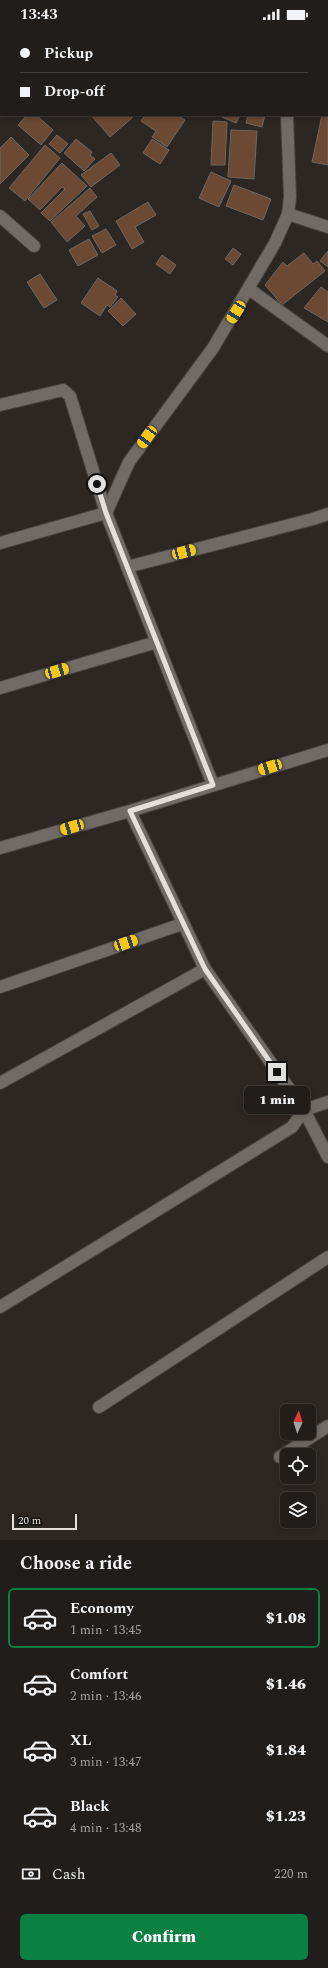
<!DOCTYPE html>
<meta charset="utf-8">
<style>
:root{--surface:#211d1a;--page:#2d2a27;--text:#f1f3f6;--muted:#a2a2a2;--line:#3e3b39;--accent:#0b8043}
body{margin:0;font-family:Spectral,serif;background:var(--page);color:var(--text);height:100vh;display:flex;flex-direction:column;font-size:15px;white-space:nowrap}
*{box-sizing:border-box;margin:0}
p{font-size:13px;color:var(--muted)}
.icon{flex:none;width:22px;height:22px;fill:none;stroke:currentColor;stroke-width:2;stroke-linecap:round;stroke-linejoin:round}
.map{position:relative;height:1512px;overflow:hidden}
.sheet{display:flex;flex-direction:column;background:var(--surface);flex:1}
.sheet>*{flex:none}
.top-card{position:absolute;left:0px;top:0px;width:328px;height:88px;box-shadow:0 2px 6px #0003,0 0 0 1px var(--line);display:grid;align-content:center;height:88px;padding:0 20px;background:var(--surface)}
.needle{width:26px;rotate:4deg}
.fabs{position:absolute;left:280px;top:1376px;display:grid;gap:8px}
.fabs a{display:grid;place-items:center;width:36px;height:36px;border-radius:6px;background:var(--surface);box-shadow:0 2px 6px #0003,0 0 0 1px var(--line);font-size:20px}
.scale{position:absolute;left:12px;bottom:10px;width:65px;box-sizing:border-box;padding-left:4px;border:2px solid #e3dfdd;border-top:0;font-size:11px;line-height:14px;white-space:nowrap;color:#e3dfdd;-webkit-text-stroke:3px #12100f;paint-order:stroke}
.end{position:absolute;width:18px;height:18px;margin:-9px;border:5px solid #e3dfdd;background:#111;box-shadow:0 0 0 2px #111}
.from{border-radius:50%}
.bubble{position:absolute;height:28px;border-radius:6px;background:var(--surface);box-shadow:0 2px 6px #0003,0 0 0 1px var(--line);font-size:13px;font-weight:800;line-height:28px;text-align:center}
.car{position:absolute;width:12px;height:24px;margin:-12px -6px;border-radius:5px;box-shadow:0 0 3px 1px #0007;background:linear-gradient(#f5c518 24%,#345 0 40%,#f5c518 0 76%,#345 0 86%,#f5c518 0)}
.top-card b{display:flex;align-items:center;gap:14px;height:38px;font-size:15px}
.top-card b+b{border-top:1px solid var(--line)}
.top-card i{width:10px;height:10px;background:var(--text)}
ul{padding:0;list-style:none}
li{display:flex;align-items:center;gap:12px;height:60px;margin:0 8px 6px;padding:0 12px;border:2px solid transparent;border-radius:6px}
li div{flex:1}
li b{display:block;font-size:15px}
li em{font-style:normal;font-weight:800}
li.on{border-color:var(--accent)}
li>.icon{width:36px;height:36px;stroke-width:1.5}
h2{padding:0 20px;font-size:18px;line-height:48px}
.pay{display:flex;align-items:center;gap:10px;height:44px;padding:0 20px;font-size:15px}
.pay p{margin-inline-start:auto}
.primary-button{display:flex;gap:8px;margin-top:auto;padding:8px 20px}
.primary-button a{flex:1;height:46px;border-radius:6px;background:var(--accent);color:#fff;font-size:16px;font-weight:800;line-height:46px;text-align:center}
.status{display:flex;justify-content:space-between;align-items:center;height:28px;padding:0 20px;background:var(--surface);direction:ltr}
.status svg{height:11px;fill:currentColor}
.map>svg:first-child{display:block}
.building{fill:#6c4932;stroke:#6d6764}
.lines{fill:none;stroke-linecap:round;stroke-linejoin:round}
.street-casing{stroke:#46423f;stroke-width:14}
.street{stroke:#716b67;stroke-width:12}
.route{stroke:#e3dfdd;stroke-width:5}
</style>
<div class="status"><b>13:43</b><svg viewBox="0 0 49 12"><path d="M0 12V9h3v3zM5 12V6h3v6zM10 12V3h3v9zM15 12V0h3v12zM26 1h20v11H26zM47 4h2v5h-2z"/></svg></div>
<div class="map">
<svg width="328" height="1512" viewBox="0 0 328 1512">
<rect width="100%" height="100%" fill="#2c2723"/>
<!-- building -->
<g class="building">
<path d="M234 0H268L233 1Z"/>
<path d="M327 9 328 10V84H327Z"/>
<path d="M27 87H36L53 102 41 117 18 97Z"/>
<path d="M91 87H130L132 90 110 109Z"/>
<path d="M145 87H177L185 92 167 119 152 109 156 103 141 93Z"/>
<path d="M223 87H240L236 95 222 89Z"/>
<path d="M248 87H265L262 99 246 95Z"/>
<path d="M322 87 328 88V137L312 134Z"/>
<path d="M213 93 227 94 225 137H211Z"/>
<path d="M231 102 257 103 254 151 228 149Z"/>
<path d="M57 107 68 116 60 125 49 116Z"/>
<path d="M11 109 29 127 0 156V120Z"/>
<path d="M76 111 92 124 90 127 95 131 84 143 64 125Z"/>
<path d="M152 111 169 122 160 136 143 125Z"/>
<path d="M45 117 60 130 25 173 9 160Z"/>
<path d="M111 125 120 137 91 159 81 147Z"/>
<path d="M62 135 87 158 50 193 41 185 65 161 62 159 40 182 28 171Z"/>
<path d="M211 144 231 153 219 179 199 170Z"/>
<path d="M234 157 271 171 263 192 226 178Z"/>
<path d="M90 160 97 169 76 188 85 198 67 214 51 194Z"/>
<path d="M148 174 156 187 135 199 144 214 132 221 116 193Z"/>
<path d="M90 183 99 198 92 202 83 186Z"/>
<path d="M106 201 116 217 102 225 92 208Z"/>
<path d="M89 211 98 227 78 238 69 222Z"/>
<path d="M233 220 241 226 233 237 225 231Z"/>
<path d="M328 223V239L320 233Z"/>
<path d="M304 225 313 236 317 233 325 243 282 277 265 257 283 234 287 238Z"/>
<path d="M162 227 176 237 170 246 156 236Z"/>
<path d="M40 246 57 272 44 280 27 254Z"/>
<path d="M98 250 117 263 115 267 118 269 110 279 107 277 100 288 81 275Z"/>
<path d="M321 259 328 264V294L304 280Z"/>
<path d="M121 270 136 286 123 298 108 283Z"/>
</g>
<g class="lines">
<defs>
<g id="street">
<path d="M281 0 282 1"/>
<path d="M80 1 81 0"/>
<path d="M0 49H1"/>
<path d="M0 74 1 73"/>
<path d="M287 87 290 169 288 186 328 199"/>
<path d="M0 188 34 218"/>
<path d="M249 261 328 318"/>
<path d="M0 377 63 362 70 368 106 485 213 757"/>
<path d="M0 515 106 485 129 434 213 320 275 215 288 186"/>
<path d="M127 539 313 491 328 486"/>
<path d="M0 660 157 614"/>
<path d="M130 783 205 941 304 1082 328 1129"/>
<path d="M0 820 130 783 328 722"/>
<path d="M0 959 182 896"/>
<path d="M0 1055 205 941"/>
<path d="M0 1279 292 1099 304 1082 328 1074"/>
<path d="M99 1379 328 1229"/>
<path d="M280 1429 328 1398"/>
</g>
</defs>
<!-- street casing -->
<use href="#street" class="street-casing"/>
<!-- street -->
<use href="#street" class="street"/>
</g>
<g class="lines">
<!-- route -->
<path class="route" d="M97 456 106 485 213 757 130 783 205 941 277 1044"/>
</g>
</svg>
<div class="fabs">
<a><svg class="needle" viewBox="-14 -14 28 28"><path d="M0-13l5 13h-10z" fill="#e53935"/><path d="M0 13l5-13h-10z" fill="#a2a2a2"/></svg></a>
<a><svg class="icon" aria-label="locate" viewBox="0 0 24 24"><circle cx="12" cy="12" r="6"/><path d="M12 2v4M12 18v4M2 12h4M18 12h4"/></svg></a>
<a><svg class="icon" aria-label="layers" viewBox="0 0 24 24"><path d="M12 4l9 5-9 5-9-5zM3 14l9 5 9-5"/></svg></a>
</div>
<div class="scale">20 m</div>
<i class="end from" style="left:97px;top:456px"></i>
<i class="end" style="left:277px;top:1044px"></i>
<div class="bubble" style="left:244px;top:1058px;width:66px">1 min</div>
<i class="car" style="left:236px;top:284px;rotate:212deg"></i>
<i class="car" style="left:147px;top:409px;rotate:216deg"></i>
<i class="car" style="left:184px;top:524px;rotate:75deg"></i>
<i class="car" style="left:57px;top:643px;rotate:74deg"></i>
<i class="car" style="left:270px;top:739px;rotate:253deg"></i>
<i class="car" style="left:72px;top:799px;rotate:254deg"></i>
<i class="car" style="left:126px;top:915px;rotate:71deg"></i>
<div class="top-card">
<b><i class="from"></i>Pickup</b>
<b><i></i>Drop-off</b>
</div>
</div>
<section class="sheet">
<h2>Choose a ride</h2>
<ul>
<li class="on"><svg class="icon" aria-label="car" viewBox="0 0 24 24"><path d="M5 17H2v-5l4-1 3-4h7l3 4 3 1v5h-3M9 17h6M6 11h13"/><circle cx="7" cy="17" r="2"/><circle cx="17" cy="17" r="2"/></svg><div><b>Economy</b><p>1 min · 13:45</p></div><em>$1.08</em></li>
<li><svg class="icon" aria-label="car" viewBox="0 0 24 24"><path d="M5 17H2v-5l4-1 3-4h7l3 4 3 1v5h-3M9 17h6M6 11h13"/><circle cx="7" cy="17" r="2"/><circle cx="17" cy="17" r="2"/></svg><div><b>Comfort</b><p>2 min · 13:46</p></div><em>$1.46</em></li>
<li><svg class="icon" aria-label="car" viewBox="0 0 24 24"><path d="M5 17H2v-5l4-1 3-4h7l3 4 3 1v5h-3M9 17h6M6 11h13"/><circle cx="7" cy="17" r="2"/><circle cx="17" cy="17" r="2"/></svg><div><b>XL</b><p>3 min · 13:47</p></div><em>$1.84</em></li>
<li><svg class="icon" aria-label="car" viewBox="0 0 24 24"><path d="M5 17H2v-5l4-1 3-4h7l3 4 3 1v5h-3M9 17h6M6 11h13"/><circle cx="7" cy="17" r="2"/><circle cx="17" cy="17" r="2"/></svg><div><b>Black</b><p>4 min · 13:48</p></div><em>$1.23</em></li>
</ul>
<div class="pay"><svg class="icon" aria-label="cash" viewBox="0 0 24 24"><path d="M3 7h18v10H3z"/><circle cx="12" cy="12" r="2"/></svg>Cash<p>220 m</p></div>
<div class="primary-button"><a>Confirm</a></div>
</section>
